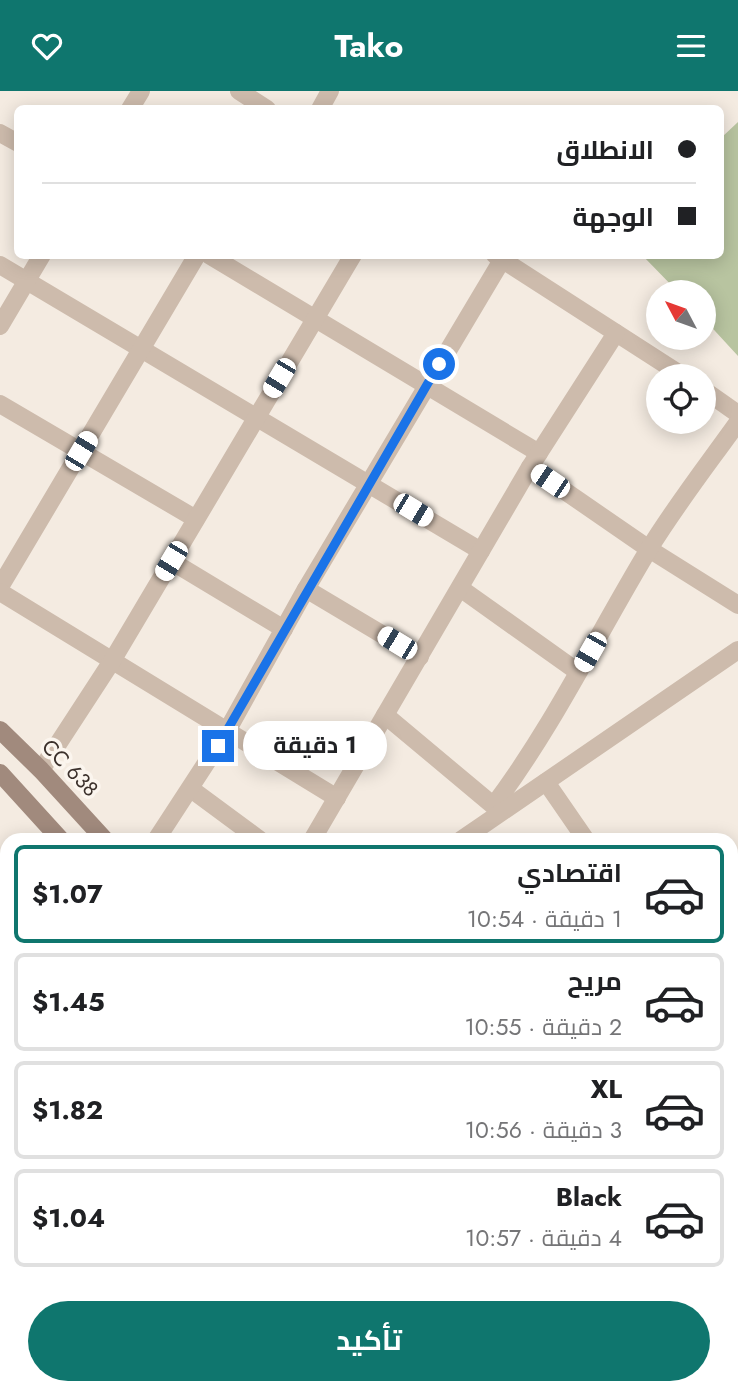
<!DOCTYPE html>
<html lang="ar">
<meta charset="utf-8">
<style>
:root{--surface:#fff;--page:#f6f6f6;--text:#202124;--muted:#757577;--line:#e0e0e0;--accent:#0f766e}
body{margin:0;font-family:Jost,Cairo,sans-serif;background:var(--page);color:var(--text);direction:rtl;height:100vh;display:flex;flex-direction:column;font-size:26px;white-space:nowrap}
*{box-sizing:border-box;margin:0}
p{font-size:23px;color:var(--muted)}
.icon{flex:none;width:38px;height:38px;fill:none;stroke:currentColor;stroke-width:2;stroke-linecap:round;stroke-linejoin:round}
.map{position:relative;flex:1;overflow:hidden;direction:ltr}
.drawer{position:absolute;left:0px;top:742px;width:738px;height:562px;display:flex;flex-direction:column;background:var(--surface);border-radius:21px 21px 0 0;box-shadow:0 4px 18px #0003;direction:rtl}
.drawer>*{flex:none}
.top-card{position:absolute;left:14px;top:14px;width:710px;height:154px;border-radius:10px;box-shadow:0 4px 18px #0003;direction:rtl;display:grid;align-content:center;height:154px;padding:0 28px;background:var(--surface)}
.needle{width:46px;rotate:311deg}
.fabs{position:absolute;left:646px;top:189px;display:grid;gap:14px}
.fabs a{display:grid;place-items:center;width:70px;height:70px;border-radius:50%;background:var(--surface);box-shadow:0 4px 18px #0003;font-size:35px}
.end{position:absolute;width:32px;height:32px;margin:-16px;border:9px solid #1a73e8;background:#fff;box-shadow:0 0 0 4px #fff}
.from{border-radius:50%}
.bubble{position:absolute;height:49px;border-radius:24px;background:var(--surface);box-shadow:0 4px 18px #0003;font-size:23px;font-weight:700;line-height:49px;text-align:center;direction:rtl}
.car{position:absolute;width:21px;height:42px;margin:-21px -10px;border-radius:9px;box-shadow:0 0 5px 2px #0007;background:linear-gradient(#fff 24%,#345 0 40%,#fff 0 76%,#345 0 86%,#fff 0)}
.top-card b{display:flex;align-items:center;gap:24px;height:66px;font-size:26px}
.top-card b+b{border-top:2px solid var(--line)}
.top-card i{width:18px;height:18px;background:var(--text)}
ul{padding:12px 0 0;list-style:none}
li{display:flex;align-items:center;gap:21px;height:98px;margin:0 14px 10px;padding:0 14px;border:4px solid var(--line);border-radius:10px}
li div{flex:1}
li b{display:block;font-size:26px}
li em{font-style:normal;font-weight:700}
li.current{border-color:var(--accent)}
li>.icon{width:63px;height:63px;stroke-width:1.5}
.primary-button{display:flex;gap:14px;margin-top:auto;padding:14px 28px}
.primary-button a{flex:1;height:80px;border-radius:42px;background:var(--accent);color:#fff;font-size:28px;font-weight:700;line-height:80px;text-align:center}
header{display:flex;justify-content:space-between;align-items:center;height:91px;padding:0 28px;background:var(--accent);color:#fff;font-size:32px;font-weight:700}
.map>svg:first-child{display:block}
.green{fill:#b8c4a0}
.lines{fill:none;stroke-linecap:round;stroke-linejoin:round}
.minor{stroke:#cdbbac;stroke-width:18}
.secondary{stroke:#a18a7d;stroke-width:18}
.route{stroke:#1a73e8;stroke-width:9}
.labels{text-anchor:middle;stroke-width:7;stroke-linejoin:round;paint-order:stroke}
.street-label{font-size:21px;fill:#3b302b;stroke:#fbf5ee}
</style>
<header><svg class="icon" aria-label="menu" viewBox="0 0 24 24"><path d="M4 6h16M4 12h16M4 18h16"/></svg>Tako<svg class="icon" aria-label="heart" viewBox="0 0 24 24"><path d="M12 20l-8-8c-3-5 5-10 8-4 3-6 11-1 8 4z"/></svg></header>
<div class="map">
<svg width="738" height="1303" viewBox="0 0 738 1303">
<rect width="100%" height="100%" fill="#f4ebe1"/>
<!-- green -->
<g class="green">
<path d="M738 31V265L704 228V201H678L643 165 721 164V47Z"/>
<path d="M7 1170V1297H108L101 1303H0V1179Z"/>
</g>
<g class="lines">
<!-- minor -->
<g class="minor">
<path d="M239 0 267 18"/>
<path d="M130 18 141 0"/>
<path d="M320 18 330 0"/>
<path d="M0 42 18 52"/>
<path d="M209 164 539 362"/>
<path d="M495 164 683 285"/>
<path d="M0 174 481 460"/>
<path d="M0 235 42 164"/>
<path d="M704 299 738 323"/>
<path d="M0 313 196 428"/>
<path d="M530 376 649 458 738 514"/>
<path d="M171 470 284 538"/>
<path d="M0 496 197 164"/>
<path d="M460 497 578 581"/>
<path d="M306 498 420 566"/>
<path d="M0 501 337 707"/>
<path d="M385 624 501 721"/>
<path d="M41 679 112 570 353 164"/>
<path d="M546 691 586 749"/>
<path d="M191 698 260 749"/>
<path d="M494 714C554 634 597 544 649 458 676 414 708 373 738 331"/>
<path d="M156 749 227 640 306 498 502 169"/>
<path d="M312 749 530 376 616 242"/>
<path d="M461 749 738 559"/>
<path d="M732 863 738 858"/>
<path d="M732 958 738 969"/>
<path d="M732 1000 738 988"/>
<path d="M732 1135 738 1144"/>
</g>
<!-- secondary -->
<g class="secondary">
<path d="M0 639 41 679 105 749"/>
<path d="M0 682 61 749"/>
<path d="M732 1289 738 1284"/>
<path d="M458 1297 462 1303"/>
<path d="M492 1297 496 1303"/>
<path d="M712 1303 720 1297"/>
</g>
</g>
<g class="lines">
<!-- route -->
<path class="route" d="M218 655 439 273"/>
</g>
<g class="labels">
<!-- street labels -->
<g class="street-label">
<text transform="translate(70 677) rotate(46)" y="7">CC 638</text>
</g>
</g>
</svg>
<div class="fabs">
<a><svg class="needle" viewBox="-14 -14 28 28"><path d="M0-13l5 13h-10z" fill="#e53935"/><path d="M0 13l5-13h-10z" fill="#757577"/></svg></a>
<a><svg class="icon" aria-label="locate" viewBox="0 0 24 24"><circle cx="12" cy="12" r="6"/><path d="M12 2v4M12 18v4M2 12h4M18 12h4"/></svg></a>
</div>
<i class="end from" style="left:439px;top:273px"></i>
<i class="end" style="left:218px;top:655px"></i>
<div class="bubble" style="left:243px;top:630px;width:144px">1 دقيقة</div>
<i class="car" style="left:279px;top:287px;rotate:211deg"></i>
<i class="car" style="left:81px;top:360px;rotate:31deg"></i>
<i class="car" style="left:550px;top:390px;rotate:304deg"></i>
<i class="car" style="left:413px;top:419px;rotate:121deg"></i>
<i class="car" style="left:171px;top:470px;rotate:211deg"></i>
<i class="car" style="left:397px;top:552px;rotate:301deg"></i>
<i class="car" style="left:590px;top:561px;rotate:210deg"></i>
<div class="top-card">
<b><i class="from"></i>الانطلاق</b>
<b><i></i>الوجهة</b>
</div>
<section class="drawer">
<ul>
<li class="current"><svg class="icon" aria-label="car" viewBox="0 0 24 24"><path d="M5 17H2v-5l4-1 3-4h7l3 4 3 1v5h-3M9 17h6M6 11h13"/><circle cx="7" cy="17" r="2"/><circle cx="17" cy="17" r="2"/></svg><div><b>اقتصادي</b><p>1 دقيقة · 10:54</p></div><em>$1.07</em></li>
<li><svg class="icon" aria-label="car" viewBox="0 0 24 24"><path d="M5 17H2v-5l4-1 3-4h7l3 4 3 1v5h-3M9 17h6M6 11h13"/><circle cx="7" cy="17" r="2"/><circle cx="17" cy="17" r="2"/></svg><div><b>مريح</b><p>2 دقيقة · 10:55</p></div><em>$1.45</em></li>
<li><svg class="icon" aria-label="car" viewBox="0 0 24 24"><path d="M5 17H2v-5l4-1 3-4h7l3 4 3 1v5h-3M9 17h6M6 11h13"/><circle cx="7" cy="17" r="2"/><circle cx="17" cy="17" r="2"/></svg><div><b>XL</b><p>3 دقيقة · 10:56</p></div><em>$1.82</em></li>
<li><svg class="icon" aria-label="car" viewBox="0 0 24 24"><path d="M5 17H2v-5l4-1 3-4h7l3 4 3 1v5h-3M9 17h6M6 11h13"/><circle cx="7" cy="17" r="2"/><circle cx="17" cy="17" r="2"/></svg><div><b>Black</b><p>4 دقيقة · 10:57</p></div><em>$1.04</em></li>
</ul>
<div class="primary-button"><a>تأكيد</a></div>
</section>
</div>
